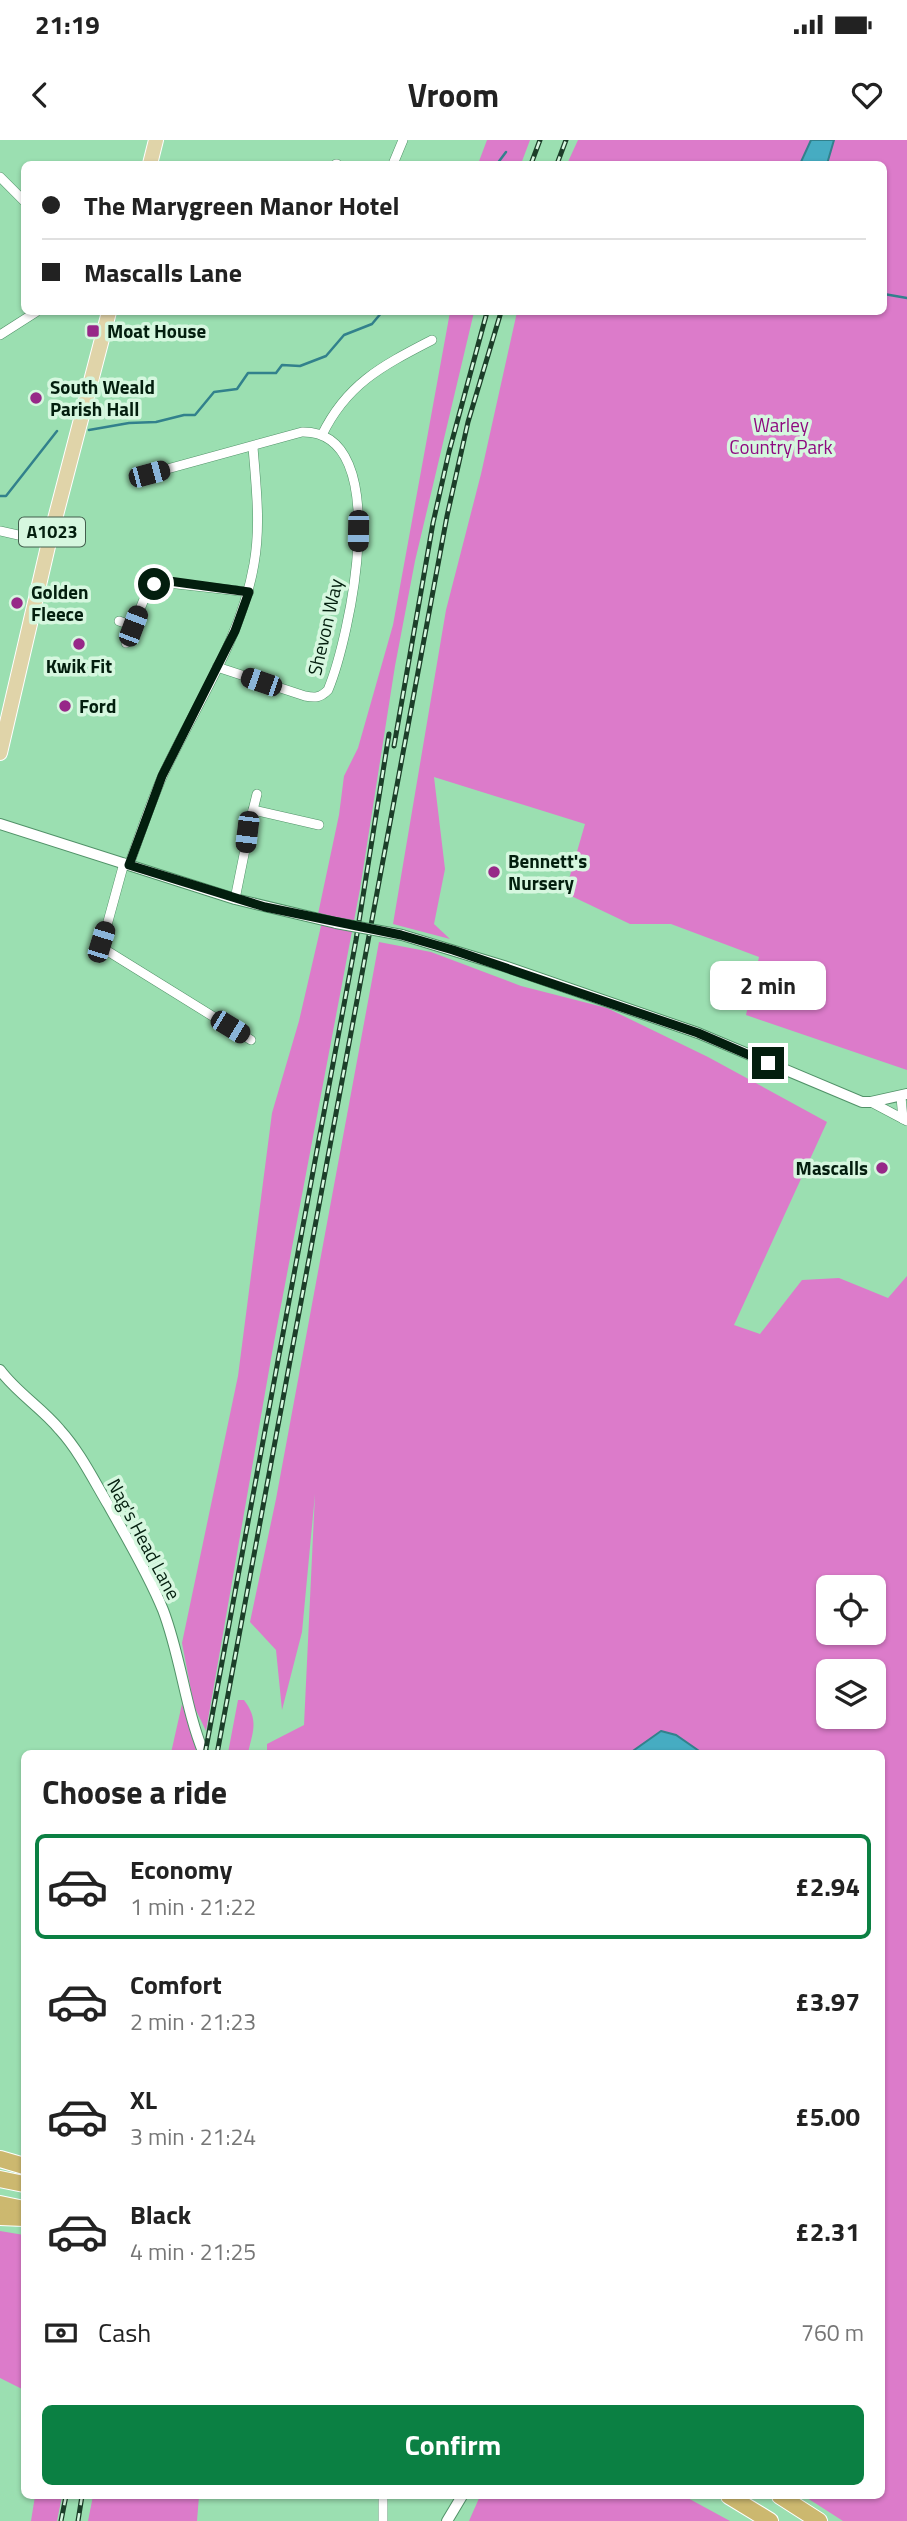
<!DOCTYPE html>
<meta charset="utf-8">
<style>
:root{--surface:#fff;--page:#f6f6f6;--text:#222;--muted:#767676;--line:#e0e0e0;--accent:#0b8043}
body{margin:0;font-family:"Titillium Web",sans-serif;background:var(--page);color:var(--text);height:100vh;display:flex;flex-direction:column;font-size:26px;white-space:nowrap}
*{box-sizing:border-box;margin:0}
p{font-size:23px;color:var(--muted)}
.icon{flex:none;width:38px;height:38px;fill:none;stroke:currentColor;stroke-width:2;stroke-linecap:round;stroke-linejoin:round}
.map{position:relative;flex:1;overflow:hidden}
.side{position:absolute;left:21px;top:1610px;width:864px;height:749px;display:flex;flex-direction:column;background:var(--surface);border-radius:10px;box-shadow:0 2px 5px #0004}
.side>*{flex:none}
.guide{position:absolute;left:21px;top:21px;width:866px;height:154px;border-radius:10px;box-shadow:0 2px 5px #0004;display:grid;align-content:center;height:154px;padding:0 21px;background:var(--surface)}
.buttons{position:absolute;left:816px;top:1435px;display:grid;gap:14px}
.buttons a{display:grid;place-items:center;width:70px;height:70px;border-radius:10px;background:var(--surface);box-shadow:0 2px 5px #0004;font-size:35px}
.end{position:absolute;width:32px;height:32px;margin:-16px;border:9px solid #031e0e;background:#fff;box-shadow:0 0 0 4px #fff}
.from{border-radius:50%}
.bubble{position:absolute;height:49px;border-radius:10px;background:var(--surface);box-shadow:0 2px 5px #0004;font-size:23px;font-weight:700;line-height:49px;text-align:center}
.car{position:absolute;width:21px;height:42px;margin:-21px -10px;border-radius:9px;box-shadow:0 0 5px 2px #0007;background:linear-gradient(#222 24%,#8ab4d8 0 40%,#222 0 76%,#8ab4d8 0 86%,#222 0)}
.guide b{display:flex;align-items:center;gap:24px;height:66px;font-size:26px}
.guide b+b{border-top:2px solid var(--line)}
.guide i{width:18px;height:18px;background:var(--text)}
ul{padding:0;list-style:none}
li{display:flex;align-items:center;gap:21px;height:105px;margin:0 14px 10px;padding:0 7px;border:4px solid transparent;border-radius:10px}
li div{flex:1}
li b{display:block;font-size:26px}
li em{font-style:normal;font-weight:700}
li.selected{border-color:var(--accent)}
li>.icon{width:63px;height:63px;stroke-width:1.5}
h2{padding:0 21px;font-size:32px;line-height:84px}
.pay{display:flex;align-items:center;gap:18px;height:77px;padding:0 21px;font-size:26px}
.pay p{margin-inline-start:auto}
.primary-button{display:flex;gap:14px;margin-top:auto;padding:14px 21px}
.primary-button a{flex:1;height:80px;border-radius:10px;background:var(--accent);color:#fff;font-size:28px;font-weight:700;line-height:80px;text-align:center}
.status{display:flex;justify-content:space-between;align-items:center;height:49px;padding:0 35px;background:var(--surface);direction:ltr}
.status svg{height:19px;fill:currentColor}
header{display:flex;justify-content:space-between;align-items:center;height:91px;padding:0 21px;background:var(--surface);font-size:32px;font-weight:700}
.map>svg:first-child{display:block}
.green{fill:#dc7bca;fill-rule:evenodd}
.water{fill:#46acc2;stroke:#32818c;stroke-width:2}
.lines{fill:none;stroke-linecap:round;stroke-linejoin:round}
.stream{stroke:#32818c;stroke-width:2.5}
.minor-casing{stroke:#519268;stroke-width:10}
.tertiary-casing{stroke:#519268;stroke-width:12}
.primary-casing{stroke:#fff;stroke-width:16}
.motorway-casing{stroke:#fff;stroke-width:18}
.minor{stroke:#fff;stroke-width:9}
.tertiary{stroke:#fff;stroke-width:10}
.primary{stroke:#e0d4a9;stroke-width:14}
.motorway{stroke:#ccb86f;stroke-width:16}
.rail-casing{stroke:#1c3e29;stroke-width:5}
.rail{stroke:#d6f7df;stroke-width:2.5;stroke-dasharray:8;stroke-linecap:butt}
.tertiary-bridge-casing{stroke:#519268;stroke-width:12;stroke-linecap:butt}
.tertiary-bridge{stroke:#fff;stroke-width:10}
.route{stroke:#031e0e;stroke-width:9}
.poi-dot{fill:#972888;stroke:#d6f7df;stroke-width:2.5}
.labels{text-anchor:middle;stroke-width:7;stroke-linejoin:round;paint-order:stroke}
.shield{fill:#d6f7df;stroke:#425f4d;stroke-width:2}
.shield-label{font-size:18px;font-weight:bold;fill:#031e0e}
.poi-label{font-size:19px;font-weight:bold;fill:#031e0e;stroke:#d6f7df;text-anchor:start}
.park-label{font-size:19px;fill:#8e0a7f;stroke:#d6f7df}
.street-label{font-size:19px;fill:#031e0e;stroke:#d6f7df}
</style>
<div class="status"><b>21:19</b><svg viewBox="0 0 49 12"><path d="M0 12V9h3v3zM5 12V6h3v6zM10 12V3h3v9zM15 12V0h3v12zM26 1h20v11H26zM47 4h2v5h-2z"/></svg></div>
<header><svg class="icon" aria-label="back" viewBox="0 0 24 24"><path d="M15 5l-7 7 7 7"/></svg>Vroom<svg class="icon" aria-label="heart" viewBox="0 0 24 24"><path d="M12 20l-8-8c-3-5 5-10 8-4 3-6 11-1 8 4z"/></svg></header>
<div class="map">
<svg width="907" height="2381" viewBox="0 0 907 2381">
<rect width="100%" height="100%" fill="#9bdfb1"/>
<!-- green -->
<g class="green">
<path d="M487 0H530L521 24H478Z"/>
<path d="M578 0H907V930L746 875 759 817 671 784H630L565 753 585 684 434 637 445 729 434 784 450 799 393 784 446 470 481 334 517 172H884V24H567Z"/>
<path d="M450 172H474L415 421 395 526 360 749 272 1213 206 1591 194 1566 182 1503 238 1236 272 973 299 881 321 786 318 774 339 675 344 636 358 608 393 485Z"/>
<path d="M379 802 431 812 521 846 607 868 708 917 827 982 734 1185 760 1194 802 1140 839 1138 888 1158 907 1136V2381H843L804 2356H882V1614L267 1613V1604L304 1585 315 1354 302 1492 282 1570 276 1510 250 1482 276 1359ZM828 1447H873V1493H828ZM828 1531H873V1577H828Z"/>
<path d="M238 1560H244C259 1580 253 1591 248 1613H228Z"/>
<path d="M182 1564 197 1613H171Z"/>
<path d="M0 2091 24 2095V2250L0 2238Z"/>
<path d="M35 2356H62L57 2381H31Z"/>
<path d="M93 2356H199L197 2381H88Z"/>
<path d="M480 2356H684L730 2381H469Z"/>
</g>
<!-- water -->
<g class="water">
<path d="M811 0H834L827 24H800Z"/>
<path d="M661 1591 676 1595 702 1613H630Z"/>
</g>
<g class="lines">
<!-- stream -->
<g class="stream">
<path d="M497 24 506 12"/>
<path d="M884 154 907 158"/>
<path d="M89 290 129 283 156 282 184 275H195L214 252 237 249 248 233H276L282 225 300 226 326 216 344 195 372 184 382 172"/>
<path d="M0 356H6L57 291"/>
</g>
<defs>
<g id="minor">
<path d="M336 24H337"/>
<path d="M393 24 403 0"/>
<path d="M0 37 24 61"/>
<path d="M0 195 36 172"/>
<path d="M322 295C347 243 384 225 432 200"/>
<path d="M149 334 302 292C396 290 349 500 328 550 320 558 315 558 305 556L217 527"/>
<path d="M0 391 49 402"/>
<path d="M119 481 133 486"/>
<path d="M126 503 147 452 159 442 249 452"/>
<path d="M253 670 257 654"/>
<path d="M124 723 101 807 251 900"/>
<path d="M129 725C140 695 150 664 163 635 195 566 241 500 254 424 261 385 256 346 253 307"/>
<path d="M235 759 253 670 319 685"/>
<path d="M901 957 903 979"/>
<path d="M871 962 907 981"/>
<path d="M383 2381V2356"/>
</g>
<g id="tertiary">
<path d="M0 684 235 759 336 783"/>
<path d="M402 795 504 826 698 893 862 962H871L907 954"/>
<path d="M0 1230C17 1253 42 1268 60 1290 80 1312 94 1341 109 1366 128 1400 149 1435 163 1470 181 1517 185 1568 204 1614"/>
<path d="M447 2381 462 2356"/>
</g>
<g id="primary">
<path d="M150 24 156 0"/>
<path d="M0 613 49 402 109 172"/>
</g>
<g id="motorway">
<path d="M0 2019 24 2026"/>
<path d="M0 2039 24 2044"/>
<path d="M0 2064 24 2069"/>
<path d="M0 2077 24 2078"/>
<path d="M729 2356 770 2381"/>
<path d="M780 2356 819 2381"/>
</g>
</defs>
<!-- minor casing -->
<use href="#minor" class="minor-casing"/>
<!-- tertiary casing -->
<use href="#tertiary" class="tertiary-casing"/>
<!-- primary casing -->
<use href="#primary" class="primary-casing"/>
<!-- motorway casing -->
<use href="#motorway" class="motorway-casing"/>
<!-- minor -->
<use href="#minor" class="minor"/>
<!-- tertiary -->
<use href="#tertiary" class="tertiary"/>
<!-- primary -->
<use href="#primary" class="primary"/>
<!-- motorway -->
<use href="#motorway" class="motorway"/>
<defs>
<g id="rail">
<path d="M531 24 540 0"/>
<path d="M557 24 566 0"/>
<path d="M394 606 433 383 449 312 487 172"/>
<path d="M205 1614 356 800 389 594"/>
<path d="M217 1614 447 376 468 282 501 172"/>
<path d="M61 2381 66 2356"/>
<path d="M78 2381 82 2356"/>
</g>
</defs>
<!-- rail casing -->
<use href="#rail" class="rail-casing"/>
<!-- rail -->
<use href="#rail" class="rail"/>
<defs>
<path id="tertiary-bridge" d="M336 783 402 795"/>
</defs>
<!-- tertiary-bridge casing -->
<use href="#tertiary-bridge" class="tertiary-bridge-casing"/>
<!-- tertiary-bridge -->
<use href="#tertiary-bridge" class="tertiary-bridge"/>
</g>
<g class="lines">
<!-- route -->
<path class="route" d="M154 444 169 441 249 452 235 491 162 636 129 725 265 767 401 795 453 810 698 893 768 923"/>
</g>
<!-- markers -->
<g class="poi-dot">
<rect x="86" y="184" width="14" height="14" rx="3.5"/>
<circle cx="36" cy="258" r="7"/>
<circle cx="17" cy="463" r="7"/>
<circle cx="79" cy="504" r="7"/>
<circle cx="65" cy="566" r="7"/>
<circle cx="494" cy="732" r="7"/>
<circle cx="882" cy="1028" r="7"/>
</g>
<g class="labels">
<!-- shield labels -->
<rect class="shield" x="19" y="377.5" width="66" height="29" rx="5"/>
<g class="shield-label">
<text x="52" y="398">A1023</text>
</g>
<!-- poi labels -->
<g class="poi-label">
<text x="107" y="198">Moat House</text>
<text x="50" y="254">South Weald<tspan x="50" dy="22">Parish Hall</tspan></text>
<text x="31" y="459">Golden<tspan x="31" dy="22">Fleece</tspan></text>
<text x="79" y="533" text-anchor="middle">Kwik Fit</text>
<text x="79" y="573">Ford</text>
<text x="508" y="728">Bennett's<tspan x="508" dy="22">Nursery</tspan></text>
<text x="868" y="1035" text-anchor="end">Mascalls</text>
</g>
<!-- park labels -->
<g class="park-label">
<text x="781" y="292">Warley<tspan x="781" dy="22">Country Park</tspan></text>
</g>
<!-- street labels -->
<g class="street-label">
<text transform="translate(325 487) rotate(-77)" y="7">Shevon Way</text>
<text transform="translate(144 1399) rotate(62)" y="7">Nag's Head Lane</text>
</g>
</g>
</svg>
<div class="buttons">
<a><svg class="icon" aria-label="locate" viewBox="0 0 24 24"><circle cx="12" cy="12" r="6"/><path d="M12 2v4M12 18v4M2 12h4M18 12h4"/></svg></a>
<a><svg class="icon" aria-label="layers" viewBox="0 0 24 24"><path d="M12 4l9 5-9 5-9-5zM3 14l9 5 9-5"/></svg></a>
</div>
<i class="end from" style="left:154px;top:444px"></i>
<i class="end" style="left:768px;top:923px"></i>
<div class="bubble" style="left:710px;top:821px;width:116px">2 min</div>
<i class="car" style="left:149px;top:334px;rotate:75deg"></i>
<i class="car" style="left:358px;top:391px;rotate:181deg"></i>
<i class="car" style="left:133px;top:486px;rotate:21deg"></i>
<i class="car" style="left:261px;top:542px;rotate:289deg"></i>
<i class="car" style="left:247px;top:692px;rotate:187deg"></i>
<i class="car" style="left:101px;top:802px;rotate:17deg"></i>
<i class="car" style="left:230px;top:887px;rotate:121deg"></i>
<div class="guide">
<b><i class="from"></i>The Marygreen Manor Hotel</b>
<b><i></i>Mascalls Lane</b>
</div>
<section class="side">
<h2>Choose a ride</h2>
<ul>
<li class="selected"><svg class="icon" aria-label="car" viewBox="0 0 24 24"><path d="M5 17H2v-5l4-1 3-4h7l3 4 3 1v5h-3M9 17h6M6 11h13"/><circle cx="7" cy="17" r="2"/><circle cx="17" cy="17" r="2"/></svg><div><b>Economy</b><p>1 min · 21:22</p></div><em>£2.94</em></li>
<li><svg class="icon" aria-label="car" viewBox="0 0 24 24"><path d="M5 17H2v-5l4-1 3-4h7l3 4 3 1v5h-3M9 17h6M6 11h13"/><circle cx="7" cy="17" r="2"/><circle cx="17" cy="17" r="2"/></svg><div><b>Comfort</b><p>2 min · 21:23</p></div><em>£3.97</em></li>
<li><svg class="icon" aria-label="car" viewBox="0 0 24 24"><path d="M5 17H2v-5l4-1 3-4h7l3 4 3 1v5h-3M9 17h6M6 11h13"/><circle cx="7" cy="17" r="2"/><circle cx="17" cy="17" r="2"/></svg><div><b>XL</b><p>3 min · 21:24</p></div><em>£5.00</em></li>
<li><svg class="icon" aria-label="car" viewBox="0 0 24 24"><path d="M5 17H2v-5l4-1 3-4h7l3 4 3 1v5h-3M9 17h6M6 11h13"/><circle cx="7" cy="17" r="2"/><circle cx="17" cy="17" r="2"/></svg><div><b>Black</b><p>4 min · 21:25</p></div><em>£2.31</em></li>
</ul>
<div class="pay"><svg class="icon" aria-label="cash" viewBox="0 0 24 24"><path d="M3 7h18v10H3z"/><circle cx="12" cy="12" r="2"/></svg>Cash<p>760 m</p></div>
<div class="primary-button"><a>Confirm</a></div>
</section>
</div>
